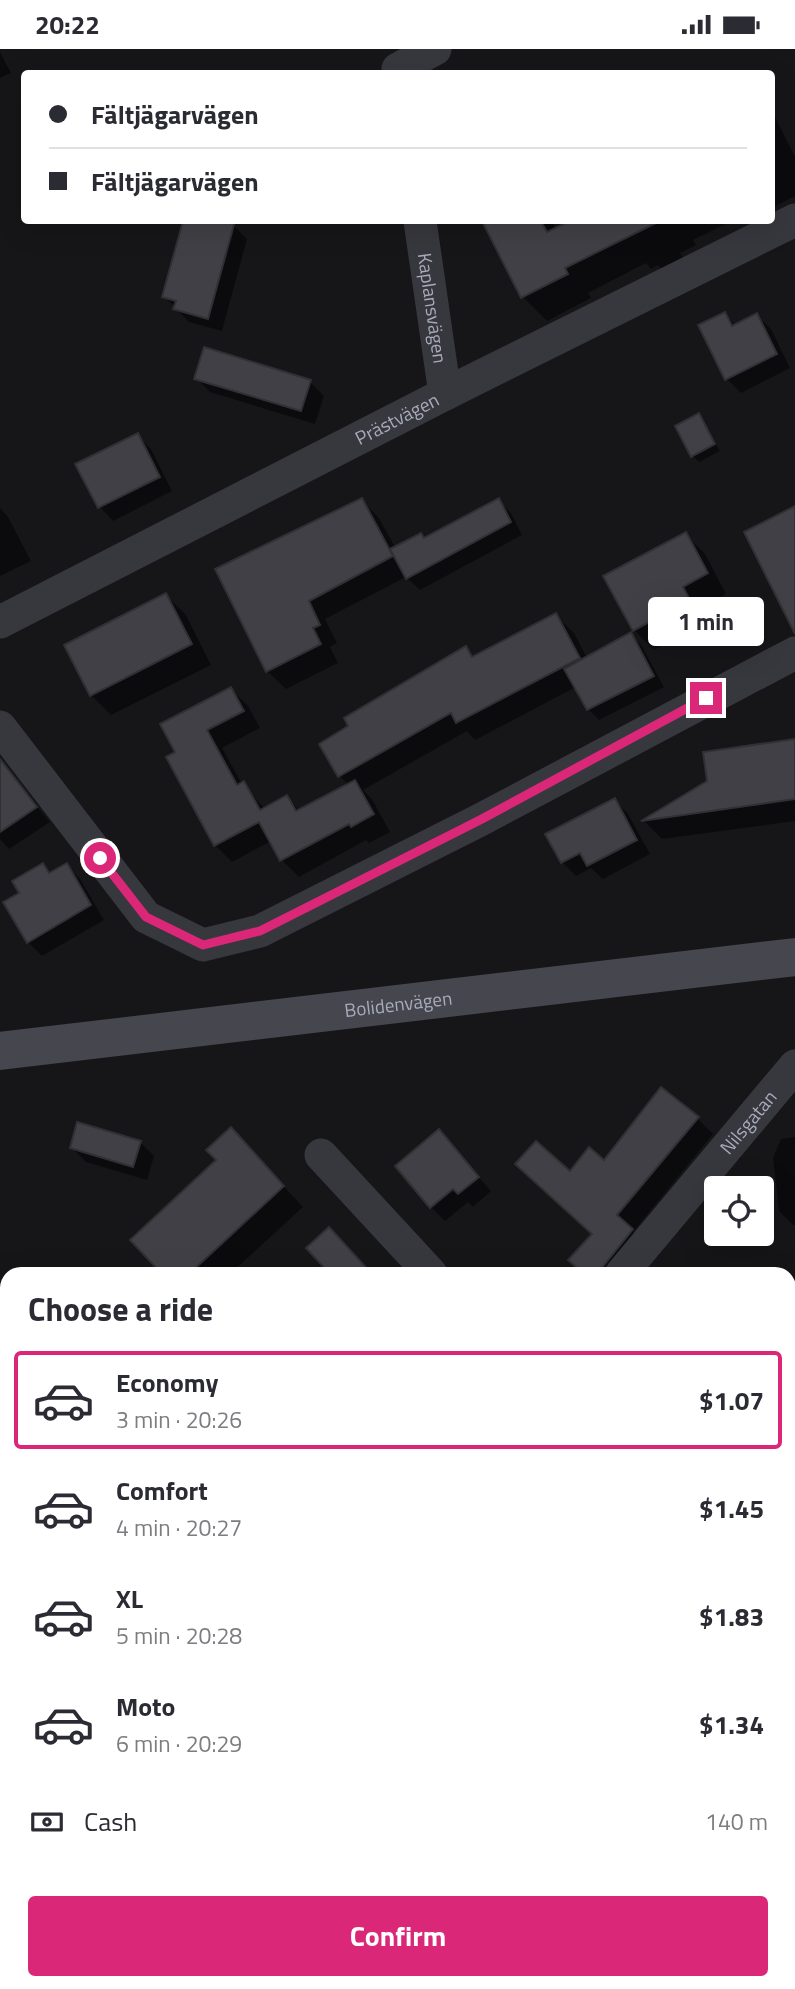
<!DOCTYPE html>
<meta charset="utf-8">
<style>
:root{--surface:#fff;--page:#f2f2f3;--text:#2b2b33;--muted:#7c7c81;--line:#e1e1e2;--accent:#db2777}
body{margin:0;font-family:"Titillium Web",sans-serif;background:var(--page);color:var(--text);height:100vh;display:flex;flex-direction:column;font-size:26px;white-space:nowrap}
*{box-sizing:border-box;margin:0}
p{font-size:23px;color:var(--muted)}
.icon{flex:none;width:38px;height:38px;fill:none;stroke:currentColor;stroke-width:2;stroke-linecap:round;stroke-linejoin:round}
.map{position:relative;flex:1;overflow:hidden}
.side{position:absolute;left:0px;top:1218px;width:796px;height:723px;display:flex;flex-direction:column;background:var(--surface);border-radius:21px 21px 0 0;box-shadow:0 7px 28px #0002}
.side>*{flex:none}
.guide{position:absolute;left:21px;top:21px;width:754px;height:154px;border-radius:7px;box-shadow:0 7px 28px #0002;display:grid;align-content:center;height:154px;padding:0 28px;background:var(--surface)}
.tools{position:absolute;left:704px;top:1127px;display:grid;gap:14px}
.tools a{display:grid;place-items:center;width:70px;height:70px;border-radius:7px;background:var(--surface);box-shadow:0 7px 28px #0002;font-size:35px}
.end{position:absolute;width:32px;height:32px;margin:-16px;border:9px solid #db2777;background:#fff;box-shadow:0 0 0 4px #fff}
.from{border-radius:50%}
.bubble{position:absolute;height:49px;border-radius:7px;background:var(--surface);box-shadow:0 7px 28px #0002;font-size:23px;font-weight:700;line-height:49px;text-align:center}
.guide b{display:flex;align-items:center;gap:24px;height:66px;font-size:26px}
.guide b+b{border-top:2px solid var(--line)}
.guide i{width:18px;height:18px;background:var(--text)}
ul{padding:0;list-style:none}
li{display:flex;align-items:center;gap:21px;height:98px;margin:0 14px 10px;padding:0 14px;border:4px solid transparent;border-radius:7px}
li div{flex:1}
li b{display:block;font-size:26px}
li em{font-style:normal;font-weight:700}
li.on{border-color:var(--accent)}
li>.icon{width:63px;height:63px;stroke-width:1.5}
h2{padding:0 28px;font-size:32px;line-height:84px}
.pay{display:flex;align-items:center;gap:18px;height:77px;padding:0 28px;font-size:26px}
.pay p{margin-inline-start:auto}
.cta{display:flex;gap:14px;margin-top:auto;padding:14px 28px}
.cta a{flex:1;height:80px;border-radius:7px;background:var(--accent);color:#fff;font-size:28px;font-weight:700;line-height:80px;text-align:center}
.status{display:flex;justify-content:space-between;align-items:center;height:49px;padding:0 35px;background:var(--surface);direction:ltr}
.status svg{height:19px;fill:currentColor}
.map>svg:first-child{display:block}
.shadow{fill:#0007}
.building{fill:#404046;stroke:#313035;stroke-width:2}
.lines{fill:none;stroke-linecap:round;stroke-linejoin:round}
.service{stroke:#37373e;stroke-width:18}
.minor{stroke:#37373e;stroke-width:33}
.secondary{stroke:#45464e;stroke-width:38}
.route{stroke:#db2777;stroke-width:9}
.labels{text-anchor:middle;stroke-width:5;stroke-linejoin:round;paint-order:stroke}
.street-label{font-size:19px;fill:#a7abba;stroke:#111114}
</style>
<div class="status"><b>20:22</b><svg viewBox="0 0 49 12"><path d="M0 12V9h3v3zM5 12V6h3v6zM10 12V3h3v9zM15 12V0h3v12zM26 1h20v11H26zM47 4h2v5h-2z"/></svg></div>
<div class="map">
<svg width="795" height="1940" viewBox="0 0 795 1940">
<rect width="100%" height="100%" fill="#161619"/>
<!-- shadow -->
<g class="shadow">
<path d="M0 3 11 24 0 29Z"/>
<path d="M772 62 795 108V147L772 159Z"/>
<path d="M185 172H217L233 176 247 190 222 282 189 273 164 247Z"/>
<path d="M484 172H552L556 181 574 172H732L693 191 696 196 680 204 685 213 664 223 658 216 651 220 646 214 588 244 591 249 547 272 523 248Z"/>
<path d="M725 265 736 277 757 266 771 280 790 319 741 344 727 330Z"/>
<path d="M196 329 310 333 324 347 315 375 210 343Z"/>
<path d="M699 367 720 402 699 413 692 406Z"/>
<path d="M137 386 151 400 172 442 113 472 100 458 77 416Z"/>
<path d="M361 451 379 469 396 500 421 486 425 490 499 452 511 464 522 486 420 541 406 528 325 570 337 594 330 598 338 614 286 640 267 622Z"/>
<path d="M0 459 8 468 31 512 0 527Z"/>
<path d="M685 485 705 505 726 545 701 558 708 571 654 601 634 581Z"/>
<path d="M166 546 186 566 211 616 111 666 91 646Z"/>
<path d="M556 567 574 584 587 609 630 585 641 596 664 638 599 671 588 660 576 638 475 691 467 682 363 741 372 750 390 783 369 794 366 791 299 828 282 811 271 792 232 813 215 796 178 704 231 640 248 657 260 679 222 699 242 735 265 760 287 748 300 762 349 736 339 727 466 599 475 609Z"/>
<path d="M795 692V772L662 790 644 772 709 733Z"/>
<path d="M8 722 50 773 9 800 0 790V727Z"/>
<path d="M615 751 628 765 650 805 603 830 591 819 576 827 562 813Z"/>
<path d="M42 816 51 825 66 816 80 830 104 871 42 907 28 893 27 842Z"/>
<path d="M697 1069 713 1085 633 1183 648 1198 626 1225H585L594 1186 570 1125 604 1114Z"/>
<path d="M439 1083 491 1142 473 1158 468 1153 445 1172 431 1158Z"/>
<path d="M795 1088V1176H793L779 1162 773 1109 781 1090Z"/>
<path d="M140 1093 154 1107 147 1131 86 1113 72 1099Z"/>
<path d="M250 1101 303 1158 230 1225H164L218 1111Z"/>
<path d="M789 1245 795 1251V1333H789Z"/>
<path d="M0 1459 7 1476V1508L0 1510Z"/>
<path d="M789 1824 795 1837 789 1842Z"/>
<path d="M789 1850 795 1853V1927L789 1921Z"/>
<path d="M337 1934H352L359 1940H318Z"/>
<path d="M470 1934H582L584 1940H452Z"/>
</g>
<!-- building -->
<g class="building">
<path d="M183 172H235L208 270 173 260 176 252 162 248Z"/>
<path d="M482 172H541L547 183 570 172H660L565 219 568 225 521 249Z"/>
<path d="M725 263 732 277 757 264 777 305 725 331 698 276Z"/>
<path d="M204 298 311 331 301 362 194 330Z"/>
<path d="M699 364 715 395 691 408 675 377Z"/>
<path d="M138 384 160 428 98 459 75 415Z"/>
<path d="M362 449 393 507 309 552 320 576 313 579 321 595 266 623 215 520Z"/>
<path d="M499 449 511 473 406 530 390 500 421 484 424 489Z"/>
<path d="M795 457V585L744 483Z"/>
<path d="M686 483 708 524 683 538 690 551 633 582 603 527Z"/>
<path d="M166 544 192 595 90 647 64 596Z"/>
<path d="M556 564 580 609 456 674 451 664 338 728 319 695 348 677 344 669 466 597 472 608Z"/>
<path d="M631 583 654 627 587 661 564 620Z"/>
<path d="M231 638 244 662 207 681 237 736 244 732 260 761 287 746 296 762 355 731 374 765 351 778 349 775 280 812 259 773 214 797 166 708 175 703 160 675Z"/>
<path d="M795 690V750L641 772 707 732 703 703Z"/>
<path d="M0 710 37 758 0 783Z"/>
<path d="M615 749 637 791 587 817 580 804 561 814 545 785Z"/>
<path d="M43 814 49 824 67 814 91 856 27 894 3 853 19 844 12 832Z"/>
<path d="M661 1038 699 1068 617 1166 633 1180 597 1225H584L568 1211 592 1185 515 1115 536 1092 570 1122 589 1098 604 1111Z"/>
<path d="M77 1073 141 1092 133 1118 70 1099Z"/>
<path d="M231 1078 284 1137 189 1225H162L130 1191 216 1111 206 1101Z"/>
<path d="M439 1080 479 1128 458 1145 453 1140 430 1159 395 1117Z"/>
<path d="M329 1178 372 1225H330L306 1199Z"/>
</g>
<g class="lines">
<!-- service -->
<path class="service" d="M165 1934 166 1940"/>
<!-- minor -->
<g class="minor">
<path d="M399 24 398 20 435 0"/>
<path id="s1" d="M420 172 445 345"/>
<path id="s2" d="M0 573 445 345 795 171"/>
<path d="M0 678 146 868 203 896 260 882 480 771 795 604"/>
<path d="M321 1106 431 1225"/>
<path id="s3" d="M621 1225 795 1017"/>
<path d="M618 1934 620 1940"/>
</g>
<!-- secondary -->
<path class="secondary" id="s4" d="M0 1002 795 908"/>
</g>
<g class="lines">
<!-- route -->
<path class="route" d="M100 809 146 868 203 896 260 882 480 771 706 649"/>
</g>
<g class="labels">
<!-- street labels -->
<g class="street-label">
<text dy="7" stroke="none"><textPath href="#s1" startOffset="88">Kaplansvägen</textPath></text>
<text dy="7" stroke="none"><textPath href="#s2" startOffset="446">Prästvägen</textPath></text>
<text dy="7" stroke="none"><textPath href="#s4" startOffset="401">Bolidenvägen</textPath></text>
<text dy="7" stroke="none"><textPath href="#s3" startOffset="198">Nilsgatan</textPath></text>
</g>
</g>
</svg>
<div class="tools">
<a><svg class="icon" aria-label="locate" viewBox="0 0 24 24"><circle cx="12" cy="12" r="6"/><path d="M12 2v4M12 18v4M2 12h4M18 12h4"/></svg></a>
</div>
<i class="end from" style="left:100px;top:809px"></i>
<i class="end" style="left:706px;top:649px"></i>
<div class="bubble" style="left:648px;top:548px;width:116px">1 min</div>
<div class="guide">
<b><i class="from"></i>Fältjägarvägen</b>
<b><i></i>Fältjägarvägen</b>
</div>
<section class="side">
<h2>Choose a ride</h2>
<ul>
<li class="on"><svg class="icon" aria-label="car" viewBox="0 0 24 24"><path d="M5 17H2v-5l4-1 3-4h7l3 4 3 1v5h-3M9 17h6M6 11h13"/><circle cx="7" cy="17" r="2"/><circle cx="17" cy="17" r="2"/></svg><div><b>Economy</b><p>3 min · 20:26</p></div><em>$1.07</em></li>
<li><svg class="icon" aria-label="car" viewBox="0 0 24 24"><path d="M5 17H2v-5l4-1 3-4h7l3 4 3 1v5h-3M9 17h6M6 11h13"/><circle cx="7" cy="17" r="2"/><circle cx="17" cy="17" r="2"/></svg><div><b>Comfort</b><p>4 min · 20:27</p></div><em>$1.45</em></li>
<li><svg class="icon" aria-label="car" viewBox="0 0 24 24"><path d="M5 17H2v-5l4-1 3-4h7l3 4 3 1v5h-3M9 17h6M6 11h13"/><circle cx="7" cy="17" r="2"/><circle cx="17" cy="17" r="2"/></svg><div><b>XL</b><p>5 min · 20:28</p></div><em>$1.83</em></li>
<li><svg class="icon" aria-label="car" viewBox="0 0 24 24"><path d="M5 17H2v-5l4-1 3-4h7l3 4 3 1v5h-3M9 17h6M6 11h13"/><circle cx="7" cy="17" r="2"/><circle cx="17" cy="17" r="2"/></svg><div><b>Moto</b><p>6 min · 20:29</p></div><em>$1.34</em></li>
</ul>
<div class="pay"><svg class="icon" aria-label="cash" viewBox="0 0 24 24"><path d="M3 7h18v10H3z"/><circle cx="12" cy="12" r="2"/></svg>Cash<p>140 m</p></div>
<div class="cta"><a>Confirm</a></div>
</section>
</div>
